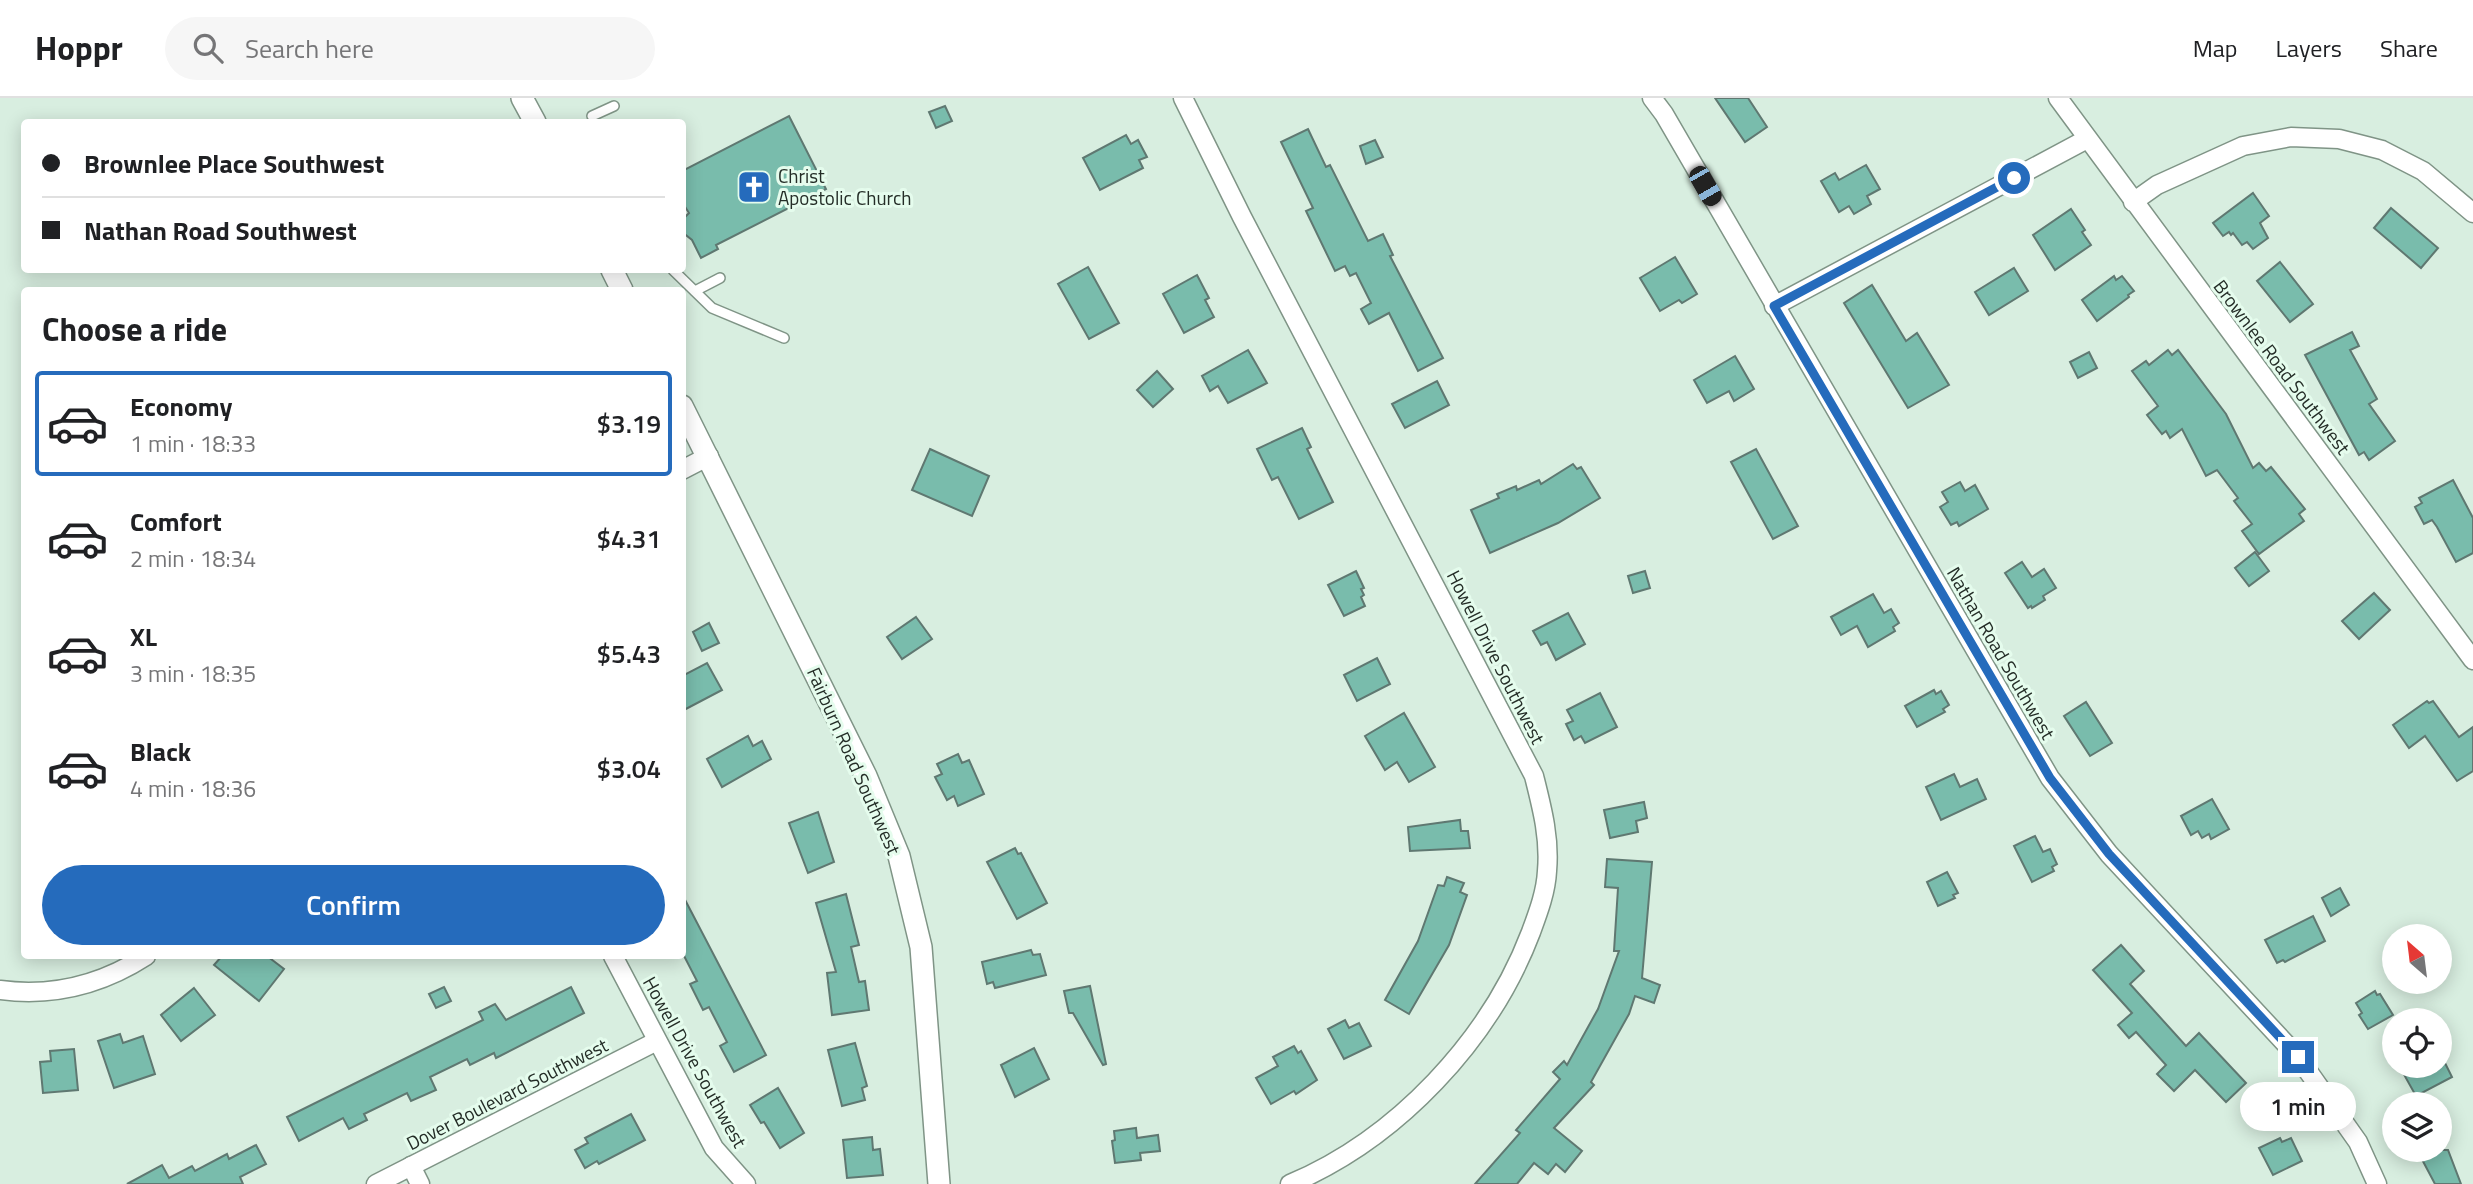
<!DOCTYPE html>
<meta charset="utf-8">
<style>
:root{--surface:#fff;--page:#f6f6f6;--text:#202124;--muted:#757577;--line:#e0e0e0;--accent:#256bbc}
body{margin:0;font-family:"Titillium Web",sans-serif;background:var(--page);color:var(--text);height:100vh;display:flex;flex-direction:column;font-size:26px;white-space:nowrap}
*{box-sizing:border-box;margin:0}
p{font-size:23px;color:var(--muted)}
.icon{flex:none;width:38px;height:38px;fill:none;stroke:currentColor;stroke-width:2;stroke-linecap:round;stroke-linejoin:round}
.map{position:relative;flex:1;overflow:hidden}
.side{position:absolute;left:21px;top:189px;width:665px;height:672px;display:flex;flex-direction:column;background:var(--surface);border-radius:7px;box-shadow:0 4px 18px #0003}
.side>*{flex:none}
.banner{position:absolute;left:21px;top:21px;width:665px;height:154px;border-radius:7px;box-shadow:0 4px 18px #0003;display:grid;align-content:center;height:154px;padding:0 21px;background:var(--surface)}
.needle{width:46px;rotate:332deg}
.fabs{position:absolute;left:2382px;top:826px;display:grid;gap:14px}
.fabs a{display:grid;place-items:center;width:70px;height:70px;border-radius:50%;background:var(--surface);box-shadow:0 4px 18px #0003;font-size:35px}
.end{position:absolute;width:32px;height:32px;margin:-16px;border:9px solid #256bbc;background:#fff;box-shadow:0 0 0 4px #fff}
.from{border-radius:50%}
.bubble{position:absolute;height:49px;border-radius:24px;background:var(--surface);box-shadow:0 4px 18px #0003;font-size:23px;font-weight:600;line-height:49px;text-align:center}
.car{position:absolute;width:21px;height:42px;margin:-21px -10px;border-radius:9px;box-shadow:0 0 5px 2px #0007;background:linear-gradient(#222 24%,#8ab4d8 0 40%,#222 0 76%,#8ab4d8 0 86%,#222 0)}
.banner b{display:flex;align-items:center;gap:24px;height:66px;font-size:26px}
.banner b+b{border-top:2px solid var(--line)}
.banner i{width:18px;height:18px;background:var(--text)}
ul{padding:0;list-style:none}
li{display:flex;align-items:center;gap:21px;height:105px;margin:0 14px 10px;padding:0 7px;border:4px solid transparent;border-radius:7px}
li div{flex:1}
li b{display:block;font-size:26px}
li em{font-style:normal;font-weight:600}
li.selected{border-color:var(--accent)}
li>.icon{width:63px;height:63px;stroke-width:1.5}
h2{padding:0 21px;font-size:32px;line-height:84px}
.cta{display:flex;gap:14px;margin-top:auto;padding:14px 21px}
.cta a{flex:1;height:80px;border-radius:42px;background:var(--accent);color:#fff;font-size:28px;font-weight:600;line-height:80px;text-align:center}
header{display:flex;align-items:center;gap:42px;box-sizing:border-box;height:98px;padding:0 35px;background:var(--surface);border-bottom:2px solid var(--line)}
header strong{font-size:33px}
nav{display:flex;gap:38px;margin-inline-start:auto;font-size:24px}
.search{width:490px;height:63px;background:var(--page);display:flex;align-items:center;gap:18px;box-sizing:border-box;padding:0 24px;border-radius:38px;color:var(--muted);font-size:26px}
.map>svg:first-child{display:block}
.building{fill:#79bcac;stroke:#5f7871;stroke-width:2}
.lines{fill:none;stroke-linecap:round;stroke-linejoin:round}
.service-casing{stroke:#7f9486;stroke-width:12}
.minor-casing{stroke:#7f9486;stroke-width:21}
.tertiary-casing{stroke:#7f9486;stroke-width:24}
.service{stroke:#fff;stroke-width:9}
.minor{stroke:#fff;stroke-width:18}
.tertiary{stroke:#fff;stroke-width:21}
.route{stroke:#256bbc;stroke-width:9}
.labels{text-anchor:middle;stroke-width:6;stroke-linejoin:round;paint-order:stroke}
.poi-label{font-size:19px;fill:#242d27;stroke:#e5fced;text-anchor:start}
.street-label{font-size:19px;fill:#242d27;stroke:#e5fced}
</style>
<header>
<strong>Hoppr</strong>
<div class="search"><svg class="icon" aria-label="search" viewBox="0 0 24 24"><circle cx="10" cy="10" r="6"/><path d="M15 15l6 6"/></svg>Search here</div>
<nav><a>Map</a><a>Layers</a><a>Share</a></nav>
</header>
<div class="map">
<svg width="2473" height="1086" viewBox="0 0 2473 1086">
<rect width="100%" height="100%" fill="#d8eee0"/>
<!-- building -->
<g class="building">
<path d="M1715 0H1748L1767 29 1745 44Z"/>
<path d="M945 8 952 23 936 30 929 14Z"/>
<path d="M789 18 826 91 716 147 718 151 701 160 692 142 682 134V122L689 115 682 104V73Z"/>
<path d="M1308 31 1326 69 1330 67 1368 143 1383 136 1393 157 1390 158 1443 260 1418 273 1389 215 1369 226 1361 211 1371 205 1356 175 1350 178 1345 168 1335 173 1306 113 1313 110 1281 44Z"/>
<path d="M1126 37 1131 46 1138 42 1147 59 1139 62 1143 70 1100 92 1083 60Z"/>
<path d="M1375 42 1383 59 1366 66 1360 48Z"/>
<path d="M1866 67 1880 91 1867 98 1871 106 1854 116 1849 108 1839 114 1821 83 1835 75 1839 82Z"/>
<path d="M2253 95 2269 118 2260 125 2268 140 2253 151 2247 144 2242 147 2233 135 2231 137 2229 134 2223 138 2213 125Z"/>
<path d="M2391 110 2438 150 2421 170 2374 130Z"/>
<path d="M2071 111 2085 132 2082 134 2091 147 2055 172 2033 137Z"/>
<path d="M1675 159 1697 196 1682 205 1679 202 1660 213 1640 180Z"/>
<path d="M2280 164 2313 206 2290 224 2257 183Z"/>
<path d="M1088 169 1119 225 1089 241 1058 186Z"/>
<path d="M2014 170 2028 193 1989 217 1975 194Z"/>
<path d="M1197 177 1209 200 1205 202 1214 219 1184 235 1163 196Z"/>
<path d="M2114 178 2116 182 2122 178 2134 193 2128 197 2129 199 2097 223 2082 202Z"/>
<path d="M1872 187 1906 243 1917 235 1949 287 1908 310 1844 205Z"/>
<path d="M2352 234 2359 248 2350 252 2377 301 2369 306 2395 343 2369 362 2364 354 2359 357 2305 257Z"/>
<path d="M1248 252 1267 285 1228 305 1218 288 1210 293 1202 278Z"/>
<path d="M2168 252 2172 257 2178 252 2226 316 2253 370 2259 365 2266 373 2271 369 2305 411 2299 416 2304 423 2259 456 2242 433 2252 426 2234 403 2238 400 2217 372 2206 378 2182 331 2170 340 2166 333 2162 336 2147 317 2158 308 2132 273 2146 263 2149 267Z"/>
<path d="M2089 254 2097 270 2078 280 2070 264Z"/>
<path d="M1735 258 1754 291 1734 303 1729 293 1707 305 1694 282Z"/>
<path d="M1157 273 1173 291 1153 309 1137 292Z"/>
<path d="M1437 283 1449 307 1405 330 1392 306Z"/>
<path d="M1302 330 1311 349 1307 351 1333 404 1299 421 1278 379 1272 382 1257 351Z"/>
<path d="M930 351 989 378 972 418 912 392Z"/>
<path d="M1756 351 1798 428 1773 441 1731 364Z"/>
<path d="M1573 366 1577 371 1581 369 1600 400 1558 425 1490 455 1471 412 1499 400 1497 396 1516 388 1517 392 1539 382 1541 386Z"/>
<path d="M2453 382 2473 420V455L2456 464 2437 429 2432 422 2424 426 2415 409 2422 405 2419 400Z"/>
<path d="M1960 384 1965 393 1975 387 1988 411 1959 428 1957 424 1951 427 1940 409 1948 404 1942 394Z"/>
<path d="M2255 454 2269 473 2249 488 2235 470Z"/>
<path d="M2022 464 2032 479 2044 471 2056 490 2043 498 2045 502 2032 510 2031 508 2028 510 2005 475Z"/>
<path d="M1356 473 1364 490 1361 491 1364 497 1361 499 1365 508 1344 518 1328 487Z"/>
<path d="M1645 473 1650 490 1633 495 1628 478Z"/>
<path d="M2374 495 2390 512 2359 541 2342 523Z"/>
<path d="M1873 496 1884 515 1891 511 1899 525 1893 529 1895 533 1868 549 1857 528 1841 537 1831 519Z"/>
<path d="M1568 515 1585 546 1556 562 1547 544 1541 547 1533 533Z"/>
<path d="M916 519 932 541 902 561 887 539Z"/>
<path d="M709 525 719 545 702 553 693 534Z"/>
<path d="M1377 560 1390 586 1357 603 1344 577Z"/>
<path d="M707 565 722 592 682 613V578Z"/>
<path d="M1934 592 1936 596 1941 593 1949 607 1943 611 1945 614 1917 629 1905 608Z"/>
<path d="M1600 595 1617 629 1585 645 1581 638 1574 642 1566 626 1573 623 1567 612Z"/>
<path d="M2427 603 2429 605 2433 603 2459 639 2473 629V673L2457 683 2425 638 2409 650 2393 627Z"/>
<path d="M2086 604 2112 645 2090 658 2064 618Z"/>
<path d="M1404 615 1435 669 1409 684 1397 664 1385 672 1365 638Z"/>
<path d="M748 638 753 648 762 643 771 661 722 689 707 661Z"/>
<path d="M958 656 962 665 969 662 984 696 958 708 954 698 947 702 935 679 942 676 937 666Z"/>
<path d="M1954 676 1960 689 1977 681 1986 701 1941 722 1926 689Z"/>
<path d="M2212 701 2229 731 2211 741 2209 736 2202 740 2198 733 2191 737 2181 718Z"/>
<path d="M1644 704 1647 720 1636 723 1638 734 1610 740 1604 712Z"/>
<path d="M818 714 834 764 808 775 789 725Z"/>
<path d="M1460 722 1461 733H1468L1470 750 1410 753 1408 729Z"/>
<path d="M2035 738 2043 754 2050 751 2057 766 2052 769 2054 773 2032 784 2014 748Z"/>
<path d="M1015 750 1018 756 1021 755 1047 805 1017 821 987 764Z"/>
<path d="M1607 761 1652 764 1642 880 1660 887 1654 905 1635 898 1629 916 1591 984 1594 987 1554 1030 1582 1053 1565 1074 1556 1066 1548 1076 1534 1065 1517 1086H1475L1520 1035 1516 1032 1560 981 1553 974 1564 963 1567 967 1598 911 1619 853H1614L1618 790 1605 789Z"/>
<path d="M1947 774 1958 795 1953 797 1955 800 1938 808 1927 784Z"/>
<path d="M1447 779 1464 785 1460 794 1467 797 1449 847 1409 916 1385 902 1418 843 1438 787 1444 788Z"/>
<path d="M2340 790 2349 807 2331 818 2322 800Z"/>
<path d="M682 796 766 957 734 974 720 948 727 944 709 909 703 912 690 886 697 883 682 854Z"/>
<path d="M846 796 859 847 851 849 859 884 865 883 869 912 832 917 827 875 836 874 816 805Z"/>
<path d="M2313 818 2325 843 2285 864 2283 862 2277 865 2265 842Z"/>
<path d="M2121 847 2144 873 2130 886 2186 948 2199 935 2246 985 2226 1004 2195 972 2174 993 2157 976 2166 967 2136 934 2129 940 2118 927 2132 915 2093 872Z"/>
<path d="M1031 852 1033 857 1040 856 1046 877 995 890 993 884 987 886 982 864Z"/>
<path d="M222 858H267L284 871 259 903 214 867Z"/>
<path d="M1090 888 1106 966 1103 967 1073 915H1069L1064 893Z"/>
<path d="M444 889 451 903 436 910 429 896Z"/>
<path d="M571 889 584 915 496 960 494 955 470 967 467 961 430 979 436 992 411 1003 407 995 364 1016 367 1022 349 1031 343 1020 299 1043 287 1019 483 922 479 914 495 906 506 922Z"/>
<path d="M194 890 215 917 181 943 161 917Z"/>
<path d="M2375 893 2377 897 2380 896 2393 917 2368 931 2359 917 2362 915 2356 905Z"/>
<path d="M1345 922 1349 930 1359 925 1371 948 1344 961 1328 931Z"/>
<path d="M120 936 123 945 143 938 155 976 114 990 98 943Z"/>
<path d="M855 945 867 988 862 990 865 1002 842 1008 828 952Z"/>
<path d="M1294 948 1298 955 1301 953 1317 982 1296 996 1294 993 1271 1006 1256 980 1278 968 1273 959Z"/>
<path d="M1034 950 1049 981 1015 999 1001 967Z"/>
<path d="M74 951 78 992 43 995 40 964 51 963 50 953Z"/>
<path d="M2443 961 2452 979 2416 998 2402 973 2412 968H2440V962Z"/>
<path d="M778 990 804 1035 780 1050 764 1024 761 1025 750 1007Z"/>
<path d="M631 1016 645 1042 599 1066 597 1063 585 1070 575 1052 588 1045 585 1040Z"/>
<path d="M1136 1030 1137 1040 1158 1037 1160 1053 1140 1055 1141 1062 1115 1065 1112 1043 1115 1042 1114 1033Z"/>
<path d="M872 1039 873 1052 880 1051 883 1077 847 1080 843 1042Z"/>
<path d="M2280 1040 2282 1044 2291 1040 2302 1063 2273 1077 2259 1050Z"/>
<path d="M256 1047 266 1066 240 1079 243 1086H127L162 1067 169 1080 192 1068 195 1073 227 1056 229 1061Z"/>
<path d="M2417 1052H2448L2461 1086H2435Z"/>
</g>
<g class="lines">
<defs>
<g id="service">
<path d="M592 18 614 8"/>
<path d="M673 172 712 210 784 240"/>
<path d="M695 193 720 180"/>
</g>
<g id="minor">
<path d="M1183 0 1242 119 1534 678C1542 710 1550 740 1547 773 1546 794 1538 815 1531 834 1490 942 1397 1041 1290 1086"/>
<path d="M1652 0 1664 16 2050 680 2109 756 2298 959 2358 1044 2377 1086"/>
<path d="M2058 0 2473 562"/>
<path d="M2133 104 2157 87 2243 48 2291 39 2339 41 2382 52 2423 73 2473 115"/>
<path d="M1774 208 2087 41"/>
<path d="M682 372 709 358"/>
<path d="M613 858 714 1050 746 1086"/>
<path d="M0 892C53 899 101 887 146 858"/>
<path d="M411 1068 420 1086"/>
<path d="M376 1086 657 943"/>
</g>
<g id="tertiary">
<path d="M522 0 535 24"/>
<path d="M612 172 622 192"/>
<path d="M682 308 866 678 899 758 921 849 939 1086"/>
</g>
</defs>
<!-- service casing -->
<use href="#service" class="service-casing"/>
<!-- minor casing -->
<use href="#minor" class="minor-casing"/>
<!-- tertiary casing -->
<use href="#tertiary" class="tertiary-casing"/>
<!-- service -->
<use href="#service" class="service"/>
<!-- minor -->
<use href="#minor" class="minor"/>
<!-- tertiary -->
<use href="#tertiary" class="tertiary"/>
</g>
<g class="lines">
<!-- route -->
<path class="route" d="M2014 80 1774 208 2050 680 2109 756 2298 959"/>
</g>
<!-- icons -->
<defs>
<symbol id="church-square" viewBox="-11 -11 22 22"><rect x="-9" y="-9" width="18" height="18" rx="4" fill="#256bbc" stroke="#e5fced"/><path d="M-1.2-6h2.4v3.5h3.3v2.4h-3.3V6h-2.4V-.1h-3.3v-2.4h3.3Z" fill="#fff"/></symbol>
</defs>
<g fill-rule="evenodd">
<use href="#church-square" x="735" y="70" width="38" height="38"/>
</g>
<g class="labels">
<!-- poi labels -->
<g class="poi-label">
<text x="778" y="85">Christ<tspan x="778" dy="22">Apostolic Church</tspan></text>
</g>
<!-- street labels -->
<g class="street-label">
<text transform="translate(2282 269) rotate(53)" y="7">Brownlee Road Southwest</text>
<text transform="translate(2001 555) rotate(60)" y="7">Nathan Road Southwest</text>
<text transform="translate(1496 559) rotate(63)" y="7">Howell Drive Southwest</text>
<text transform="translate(854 663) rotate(66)" y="7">Fairburn Road Southwest</text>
<text transform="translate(695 964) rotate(61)" y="7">Howell Drive Southwest</text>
<text transform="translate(507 996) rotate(-27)" y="7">Dover Boulevard Southwest</text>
</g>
</g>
</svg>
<div class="fabs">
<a><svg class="needle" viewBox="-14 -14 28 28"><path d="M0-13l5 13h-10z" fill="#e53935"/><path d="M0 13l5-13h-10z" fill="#757577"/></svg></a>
<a><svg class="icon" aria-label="locate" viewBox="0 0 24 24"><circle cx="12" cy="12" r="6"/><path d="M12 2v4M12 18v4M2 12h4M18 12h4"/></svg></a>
<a><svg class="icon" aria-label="layers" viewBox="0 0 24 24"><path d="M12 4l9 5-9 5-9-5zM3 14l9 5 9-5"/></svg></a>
</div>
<i class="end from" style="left:2014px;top:80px"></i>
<i class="end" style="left:2298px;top:959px"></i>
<div class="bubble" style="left:2240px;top:984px;width:116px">1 min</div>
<i class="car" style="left:1705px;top:88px;rotate:150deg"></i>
<div class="banner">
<b><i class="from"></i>Brownlee Place Southwest</b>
<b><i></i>Nathan Road Southwest</b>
</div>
<section class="side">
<h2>Choose a ride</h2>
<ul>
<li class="selected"><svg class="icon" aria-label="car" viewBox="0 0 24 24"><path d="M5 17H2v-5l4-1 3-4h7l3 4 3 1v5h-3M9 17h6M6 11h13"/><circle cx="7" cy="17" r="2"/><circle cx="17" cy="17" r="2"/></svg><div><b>Economy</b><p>1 min · 18:33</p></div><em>$3.19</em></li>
<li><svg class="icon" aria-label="car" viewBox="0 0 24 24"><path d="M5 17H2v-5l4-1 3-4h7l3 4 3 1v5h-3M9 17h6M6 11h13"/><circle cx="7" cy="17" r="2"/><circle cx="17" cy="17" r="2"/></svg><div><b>Comfort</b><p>2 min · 18:34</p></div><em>$4.31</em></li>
<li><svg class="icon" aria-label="car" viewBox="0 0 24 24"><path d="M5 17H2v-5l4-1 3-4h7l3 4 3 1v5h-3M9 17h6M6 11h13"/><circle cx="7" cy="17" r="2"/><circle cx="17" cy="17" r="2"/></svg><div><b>XL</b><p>3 min · 18:35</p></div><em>$5.43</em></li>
<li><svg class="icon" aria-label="car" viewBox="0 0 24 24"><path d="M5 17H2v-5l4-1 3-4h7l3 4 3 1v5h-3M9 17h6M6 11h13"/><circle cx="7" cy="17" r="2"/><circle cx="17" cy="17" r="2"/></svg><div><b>Black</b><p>4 min · 18:36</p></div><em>$3.04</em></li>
</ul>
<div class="cta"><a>Confirm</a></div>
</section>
</div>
